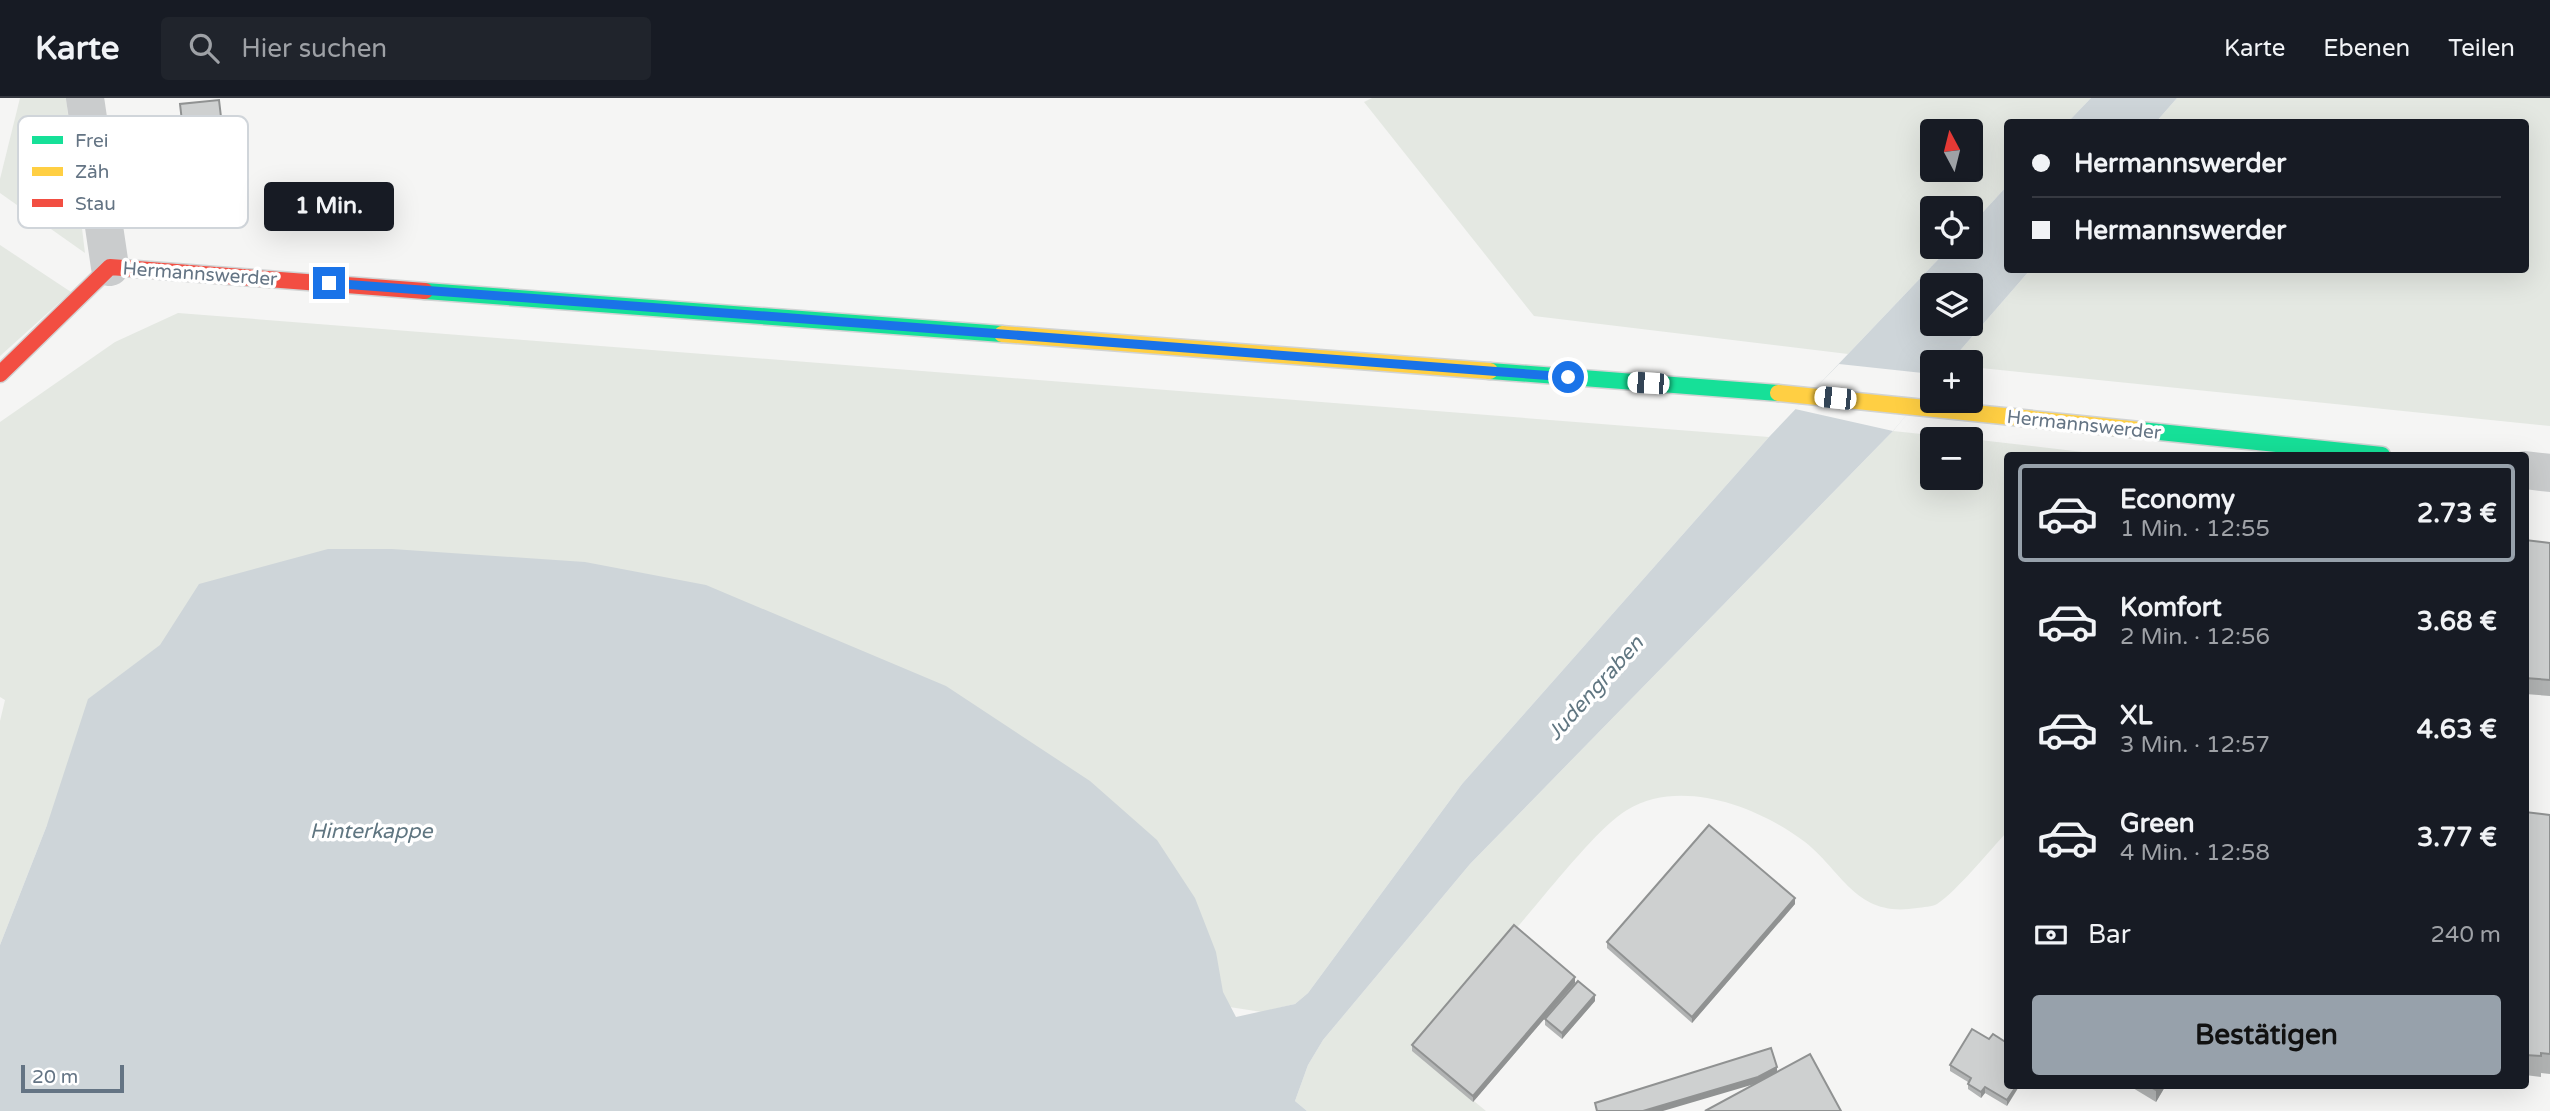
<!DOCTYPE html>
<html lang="de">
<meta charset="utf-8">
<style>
:root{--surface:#171b24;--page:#20242c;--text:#f1f3f6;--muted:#9ea1a6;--line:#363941;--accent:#97a1ab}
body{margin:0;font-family:"Varela Round",sans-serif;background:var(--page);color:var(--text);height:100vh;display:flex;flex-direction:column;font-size:26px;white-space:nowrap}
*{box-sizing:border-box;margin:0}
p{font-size:23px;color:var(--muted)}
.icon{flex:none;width:38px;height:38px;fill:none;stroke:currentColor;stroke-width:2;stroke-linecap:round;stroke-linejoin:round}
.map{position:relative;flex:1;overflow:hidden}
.details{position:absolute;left:2004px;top:354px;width:525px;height:637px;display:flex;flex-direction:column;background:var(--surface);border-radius:7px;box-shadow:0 7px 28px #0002}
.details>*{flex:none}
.hud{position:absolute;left:2004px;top:21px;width:525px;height:154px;border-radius:7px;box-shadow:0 7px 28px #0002;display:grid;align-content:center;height:154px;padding:0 28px;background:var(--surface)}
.needle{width:46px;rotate:353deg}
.buttons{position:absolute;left:1920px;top:21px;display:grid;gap:14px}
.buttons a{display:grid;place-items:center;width:63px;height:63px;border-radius:7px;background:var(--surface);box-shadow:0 7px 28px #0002;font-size:35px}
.scale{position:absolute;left:21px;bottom:18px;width:103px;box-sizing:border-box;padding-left:7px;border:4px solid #647484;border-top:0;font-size:19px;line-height:24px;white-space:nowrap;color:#647484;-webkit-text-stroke:5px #fff;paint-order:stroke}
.end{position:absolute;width:32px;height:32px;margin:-16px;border:9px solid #1a73e8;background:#fff;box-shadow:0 0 0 4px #fff}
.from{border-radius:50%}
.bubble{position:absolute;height:49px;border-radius:7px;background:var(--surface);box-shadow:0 7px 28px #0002;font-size:23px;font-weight:700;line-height:49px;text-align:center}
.car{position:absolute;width:21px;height:42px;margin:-21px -10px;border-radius:9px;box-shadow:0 0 5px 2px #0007;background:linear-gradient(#fff 24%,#345 0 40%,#fff 0 76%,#345 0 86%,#fff 0)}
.hud b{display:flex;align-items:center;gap:24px;height:66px;font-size:26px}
.hud b+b{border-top:2px solid var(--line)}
.hud i{width:18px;height:18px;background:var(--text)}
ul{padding:12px 0 0;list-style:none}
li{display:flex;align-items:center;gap:21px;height:98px;margin:0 14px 10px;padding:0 14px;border:4px solid transparent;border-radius:7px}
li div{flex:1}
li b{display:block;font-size:26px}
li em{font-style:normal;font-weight:700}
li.on{border-color:var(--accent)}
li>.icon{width:63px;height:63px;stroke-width:1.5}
.pay{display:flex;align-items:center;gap:18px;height:77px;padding:0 28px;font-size:26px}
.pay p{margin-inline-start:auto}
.button{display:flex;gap:14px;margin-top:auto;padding:14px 28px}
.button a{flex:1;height:80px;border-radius:7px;background:var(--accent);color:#111;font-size:28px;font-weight:700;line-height:80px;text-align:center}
header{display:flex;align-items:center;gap:42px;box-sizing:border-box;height:98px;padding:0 35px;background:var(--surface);border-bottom:2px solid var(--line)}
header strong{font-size:33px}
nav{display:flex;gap:38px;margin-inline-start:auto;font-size:24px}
.search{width:490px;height:63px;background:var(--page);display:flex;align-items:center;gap:18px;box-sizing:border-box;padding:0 24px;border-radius:7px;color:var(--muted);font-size:26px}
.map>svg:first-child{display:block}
.green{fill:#e4e8e2;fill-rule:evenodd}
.water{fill:#ced5d9;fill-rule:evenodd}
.pier{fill:#f5f5f4}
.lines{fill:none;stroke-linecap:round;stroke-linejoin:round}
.fast-casing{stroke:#d1d3d3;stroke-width:19}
.slow-casing{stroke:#d1d3d3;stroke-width:19}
.jam-casing{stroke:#d1d3d3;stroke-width:19}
.street{stroke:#cacccd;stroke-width:38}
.fast{stroke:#16e098;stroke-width:16}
.slow{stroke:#ffcf43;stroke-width:16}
.jam{stroke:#f24e42;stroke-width:16}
.wall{fill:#b1b3b3}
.shaded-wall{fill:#909292}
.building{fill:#ced0d0;stroke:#909292;stroke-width:2}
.route{stroke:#1a73e8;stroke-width:9}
.labels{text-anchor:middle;stroke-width:7;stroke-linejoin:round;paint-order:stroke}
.street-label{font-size:19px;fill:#647484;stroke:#fff}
.water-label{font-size:21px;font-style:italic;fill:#607681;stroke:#fff}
.key{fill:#fff;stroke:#d0d5da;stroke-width:2}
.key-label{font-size:19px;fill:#647484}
</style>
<header>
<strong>Karte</strong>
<div class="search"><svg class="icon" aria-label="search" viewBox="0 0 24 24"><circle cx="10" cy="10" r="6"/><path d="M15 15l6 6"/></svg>Hier suchen</div>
<nav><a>Karte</a><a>Ebenen</a><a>Teilen</a></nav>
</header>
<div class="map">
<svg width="2550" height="1013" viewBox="0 0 2550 1013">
<rect width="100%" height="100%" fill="#f5f5f4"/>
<!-- green -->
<g class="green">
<path d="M20 0H66L85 155 0 95V81Z"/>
<path d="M1372 0H2091L2068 24H2007V88L1971 127 1970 110H1932V149H1950L1848 256 1534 218 1364 4ZM1932 33H1970V72H1932Z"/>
<path d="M2177 0H2550V328L1971 269 1970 264H1950L2030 172H2525V24H2156Z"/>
<path d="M0 147 71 194 0 258Z"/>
<path d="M178 215 1769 339 1462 686 1308 895 1295 906 1262 914 47 727 0 847V623L5 602 0 599V324L115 244Z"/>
<path d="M1893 333 1969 341H1932V380H1970L1971 341 2108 357H2007V734C1989 753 1957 793 1937 806 1932 809 1923 809 1917 810 1856 820 1843 774 1805 744 1759 709 1681 679 1627 712 1603 726 1565 773 1546 795 1502 848 1457 900 1412 952L1486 1013H1307L1295 1003 1308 967 1323 942 1470 766Z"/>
</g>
<!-- water -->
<g class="water">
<path d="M2091 0H2177L2156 24H2068Z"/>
<path d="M2007 88V172H2030L1950 264H1932V286L1893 333 1470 766 1323 942 1308 967 1295 1003 1307 1013H0V847L47 727 88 601 160 547 199 486 328 451H392L585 464 706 487 946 588 1090 683 1157 742 1195 800 1216 854 1223 894 1236 919 1295 906 1308 895 1462 686 1769 339 1950 149H1970L1971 127ZM1932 187H1970V226H1932Z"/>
</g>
<!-- pier -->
<path class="pier" d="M1839 266 1932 276V287L1893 333 1795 311Z"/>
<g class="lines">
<defs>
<g id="fast">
<path d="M425 193 1002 236"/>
<path d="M1490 273 1778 295"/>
<path d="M2140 332 2382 357"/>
</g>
<g id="slow">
<path d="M1002 236 1490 273"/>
<path d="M1778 295 2140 332"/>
</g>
<path id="jam" d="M0 276 110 169 425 193"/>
</defs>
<!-- fast casing -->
<use href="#fast" class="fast-casing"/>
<!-- slow casing -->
<use href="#slow" class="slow-casing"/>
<!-- jam casing -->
<use href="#jam" class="jam-casing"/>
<!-- street -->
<g class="street">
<path d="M85 0 110 169"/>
<path d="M2525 372 2550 375"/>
</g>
<!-- fast -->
<use href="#fast" class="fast"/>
<!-- slow -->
<use href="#slow" class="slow"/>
<!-- jam -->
<use href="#jam" class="jam"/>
</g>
<!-- wall -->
<g class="wall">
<path d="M180 6 227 70V76L188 80Z"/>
<path d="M2525 442 2550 445V598L2525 596Z"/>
<path d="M2525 714 2550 717V976L2541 975V979L2525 977Z"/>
<path d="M1795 806 1692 925 1607 850V844Z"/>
<path d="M1575 885 1473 1004 1412 953V947Z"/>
<path d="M1595 903 1562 941 1545 927V921Z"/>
<path d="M1989 941 2007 945V1008L1985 995 1981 1000 1968 991V984L1950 973V967Z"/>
<path d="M2128 987H2166L2156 1004Z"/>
</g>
<!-- shaded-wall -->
<g class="shaded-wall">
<path d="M1795 800V806L1692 925V919Z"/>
<path d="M1575 879V885L1473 1004V998Z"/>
<path d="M1595 897V903L1562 941V935Z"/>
<path d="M1777 969V974L1758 985 1663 1013H1643Z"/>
<path d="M2017 987H2020L2007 1008V1002Z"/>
<path d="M2160 987H2166L2156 1004V992Z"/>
<path d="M1985 989V995L1981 1000V994Z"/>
</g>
<!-- building -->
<g class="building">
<path d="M219 2 227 70 188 75 180 6Z"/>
<path d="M2525 442 2550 445V582L2525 580Z"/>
<path d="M2525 714 2550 717V956L2541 955V958L2525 957Z"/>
<path d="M1709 727 1795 800 1692 919 1607 844Z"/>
<path d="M1514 827 1575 879 1473 998 1412 947Z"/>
<path d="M1578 883 1595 897 1562 935 1545 921Z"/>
<path d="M1972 931 1989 941 1993 936 2007 945V987H2017L2007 1002 1985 989 1981 994 1968 986 1971 980 1950 967Z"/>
<path d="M1771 950 1777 969 1758 979 1643 1013H1597L1595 1005Z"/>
<path d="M1810 956 1841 1013H1705Z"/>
<path d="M2147 987H2160L2156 992Z"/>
</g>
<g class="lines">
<!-- route -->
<path class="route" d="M329 185 1568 279"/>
</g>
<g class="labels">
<!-- street labels -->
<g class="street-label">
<text transform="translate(200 175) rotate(4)" y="7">Hermannswerder</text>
<text transform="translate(2084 326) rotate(6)" y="7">Hermannswerder</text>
</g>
<!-- water labels -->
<g class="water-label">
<text transform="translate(1595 590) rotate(-48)" y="7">Judengraben</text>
<text x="371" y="740">Hinterkappe</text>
</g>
</g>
<!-- legend -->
<rect x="18" y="18" width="230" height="112" rx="10" class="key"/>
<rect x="32" y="38" width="31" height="8" fill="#16e098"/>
<rect x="32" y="69" width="31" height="9" fill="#ffcf43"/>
<rect x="32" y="101" width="31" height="8" fill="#f24e42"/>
<g class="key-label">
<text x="75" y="49">Frei</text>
<text x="75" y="80">Zäh</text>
<text x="75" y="112">Stau</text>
</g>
</svg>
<div class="buttons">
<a><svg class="needle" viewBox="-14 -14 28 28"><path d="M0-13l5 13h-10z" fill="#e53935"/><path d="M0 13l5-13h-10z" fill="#9ea1a6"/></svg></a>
<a><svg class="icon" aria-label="locate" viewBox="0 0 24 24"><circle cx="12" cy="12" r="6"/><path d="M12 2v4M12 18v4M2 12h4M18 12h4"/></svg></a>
<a><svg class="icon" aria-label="layers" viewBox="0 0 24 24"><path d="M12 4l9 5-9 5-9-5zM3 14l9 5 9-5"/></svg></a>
<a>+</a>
<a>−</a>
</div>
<div class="scale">20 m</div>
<i class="end from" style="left:1568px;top:279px"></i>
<i class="end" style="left:329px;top:185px"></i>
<div class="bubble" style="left:264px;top:84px;width:130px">1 Min.</div>
<i class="car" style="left:1648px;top:285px;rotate:274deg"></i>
<i class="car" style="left:1835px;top:300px;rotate:276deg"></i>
<div class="hud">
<b><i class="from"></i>Hermannswerder</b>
<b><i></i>Hermannswerder</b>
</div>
<section class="details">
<ul>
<li class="on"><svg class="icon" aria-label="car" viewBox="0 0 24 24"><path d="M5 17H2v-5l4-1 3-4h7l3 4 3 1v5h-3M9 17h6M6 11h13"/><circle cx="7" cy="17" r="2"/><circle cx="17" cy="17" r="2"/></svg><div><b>Economy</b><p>1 Min. · 12:55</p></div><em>2.73 €</em></li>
<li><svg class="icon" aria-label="car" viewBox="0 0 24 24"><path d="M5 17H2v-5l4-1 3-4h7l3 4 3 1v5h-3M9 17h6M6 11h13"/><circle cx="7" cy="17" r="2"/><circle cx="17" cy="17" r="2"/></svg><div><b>Komfort</b><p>2 Min. · 12:56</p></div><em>3.68 €</em></li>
<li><svg class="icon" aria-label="car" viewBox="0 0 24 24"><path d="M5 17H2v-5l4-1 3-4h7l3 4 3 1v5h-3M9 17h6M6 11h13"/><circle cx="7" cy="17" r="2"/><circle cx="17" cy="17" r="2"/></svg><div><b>XL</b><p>3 Min. · 12:57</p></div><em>4.63 €</em></li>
<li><svg class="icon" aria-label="car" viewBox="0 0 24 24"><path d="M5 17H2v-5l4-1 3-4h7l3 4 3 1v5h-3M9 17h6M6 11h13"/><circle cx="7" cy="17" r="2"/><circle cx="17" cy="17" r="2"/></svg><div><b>Green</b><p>4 Min. · 12:58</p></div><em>3.77 €</em></li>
</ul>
<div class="pay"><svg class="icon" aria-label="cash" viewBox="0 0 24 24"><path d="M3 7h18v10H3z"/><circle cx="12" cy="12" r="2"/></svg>Bar<p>240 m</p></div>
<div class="button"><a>Bestätigen</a></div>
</section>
</div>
